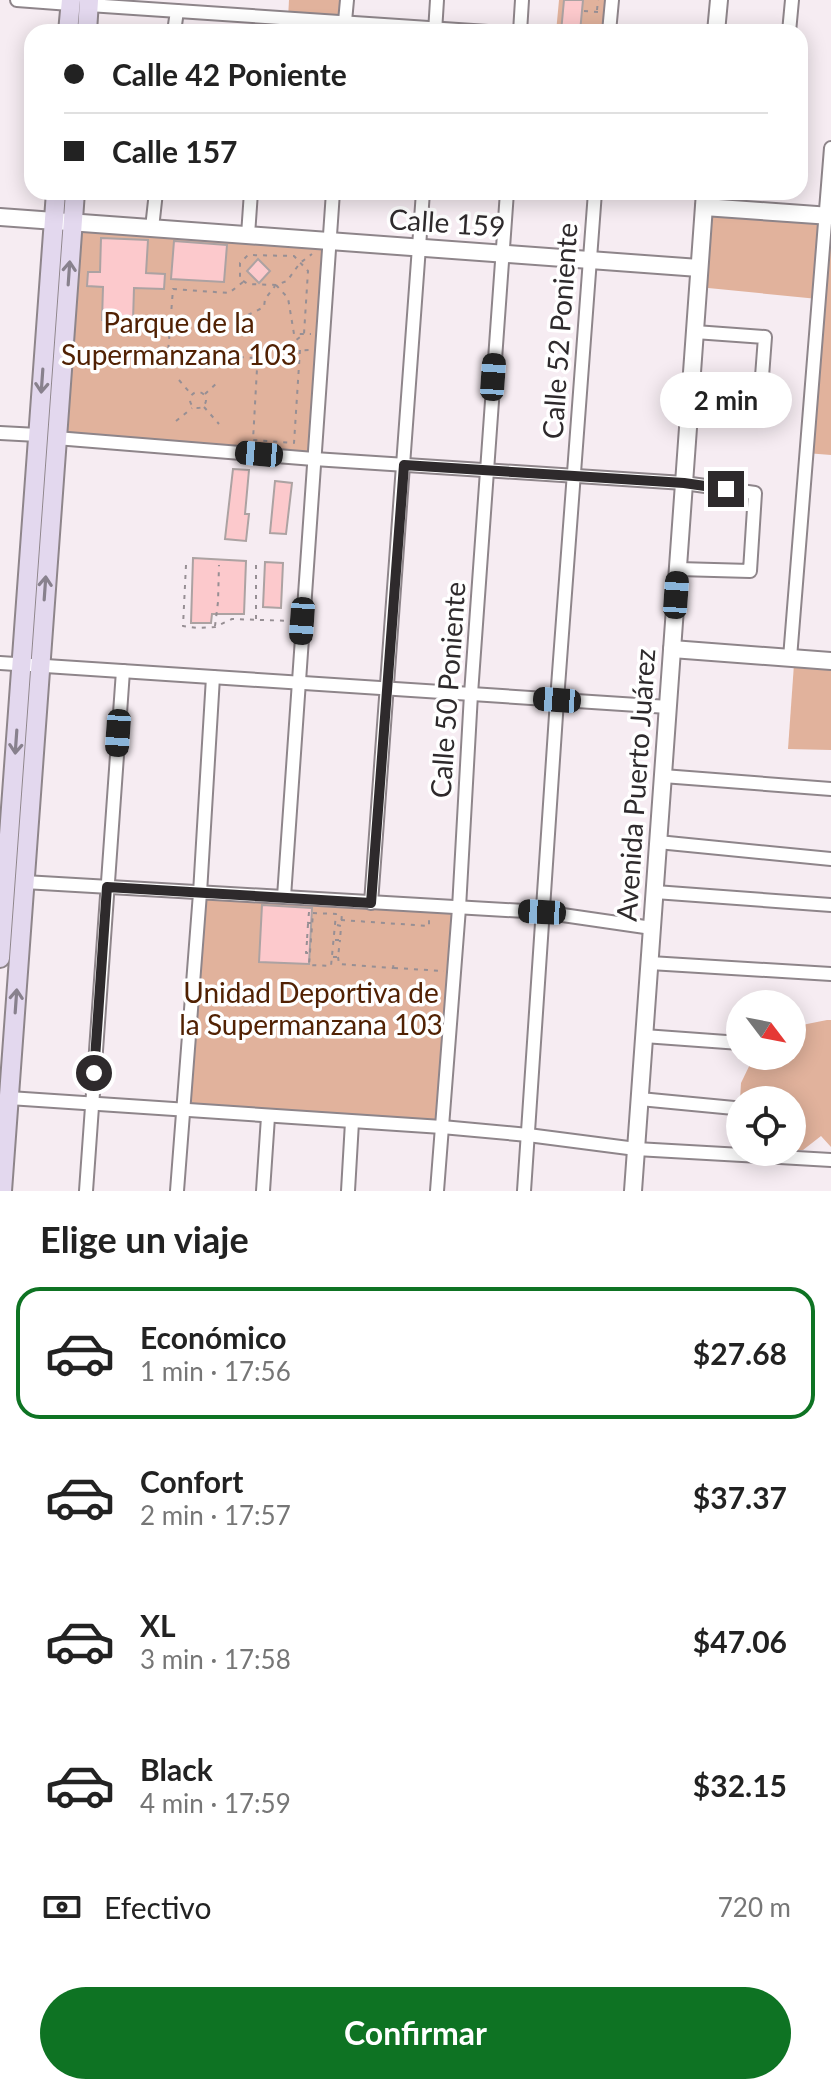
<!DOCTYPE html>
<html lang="es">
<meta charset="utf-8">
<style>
:root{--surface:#fff;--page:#f2f2f2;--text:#222;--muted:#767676;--line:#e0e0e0;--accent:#0e7323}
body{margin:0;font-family:Lato,sans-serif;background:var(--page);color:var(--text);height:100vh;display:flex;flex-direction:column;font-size:30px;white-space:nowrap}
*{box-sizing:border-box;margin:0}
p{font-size:26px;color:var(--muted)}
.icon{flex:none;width:44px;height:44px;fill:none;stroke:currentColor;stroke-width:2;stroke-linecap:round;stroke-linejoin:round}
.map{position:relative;height:1191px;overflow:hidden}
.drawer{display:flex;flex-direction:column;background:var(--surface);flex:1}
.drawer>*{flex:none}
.banner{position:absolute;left:24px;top:24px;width:784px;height:176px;border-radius:24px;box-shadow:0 4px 20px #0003;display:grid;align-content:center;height:176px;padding:0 40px;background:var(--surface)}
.needle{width:52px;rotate:122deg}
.fabs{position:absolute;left:726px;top:990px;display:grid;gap:16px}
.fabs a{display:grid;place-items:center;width:80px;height:80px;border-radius:50%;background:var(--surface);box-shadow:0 4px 20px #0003;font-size:40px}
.end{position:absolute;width:36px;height:36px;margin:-18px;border:10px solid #2e2a2c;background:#fff;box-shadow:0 0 0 4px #fff}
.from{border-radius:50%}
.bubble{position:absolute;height:56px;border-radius:28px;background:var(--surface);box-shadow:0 4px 20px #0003;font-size:26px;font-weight:700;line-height:56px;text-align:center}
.car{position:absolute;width:24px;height:48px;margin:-24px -12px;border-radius:10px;box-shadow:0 0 6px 2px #0007;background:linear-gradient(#222 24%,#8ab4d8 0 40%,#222 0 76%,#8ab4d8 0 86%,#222 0)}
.banner b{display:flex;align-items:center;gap:28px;height:76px;font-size:30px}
.banner b+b{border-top:2px solid var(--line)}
.banner i{width:20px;height:20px;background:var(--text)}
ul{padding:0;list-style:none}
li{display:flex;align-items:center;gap:24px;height:132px;margin:0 16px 12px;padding:0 24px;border:4px solid transparent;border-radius:24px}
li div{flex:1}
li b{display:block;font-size:30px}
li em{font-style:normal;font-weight:700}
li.on{border-color:var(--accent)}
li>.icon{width:72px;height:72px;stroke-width:1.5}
h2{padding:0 40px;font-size:36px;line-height:96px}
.pay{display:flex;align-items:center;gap:20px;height:88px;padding:0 40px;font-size:30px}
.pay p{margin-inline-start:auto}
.primary-button{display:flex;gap:16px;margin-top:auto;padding:16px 40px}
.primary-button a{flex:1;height:92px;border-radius:48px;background:var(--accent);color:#fff;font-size:32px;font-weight:700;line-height:92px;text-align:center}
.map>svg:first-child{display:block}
.green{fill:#e1b29c}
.building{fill:#fcc9cc;stroke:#aca2a2;stroke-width:2}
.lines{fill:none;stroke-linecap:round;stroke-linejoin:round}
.minor-casing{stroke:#8e858a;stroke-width:16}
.tertiary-casing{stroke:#8e858a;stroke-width:20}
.secondary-casing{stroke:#8e858a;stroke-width:22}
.path{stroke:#978f94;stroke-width:2;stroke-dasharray:4 6;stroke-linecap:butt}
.minor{stroke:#fff;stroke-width:12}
.tertiary{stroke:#fff;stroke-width:16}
.secondary{stroke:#e3d8ee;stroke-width:18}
.oneway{stroke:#88818d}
.route{stroke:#2e2a2c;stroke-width:10}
.labels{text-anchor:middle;stroke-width:7;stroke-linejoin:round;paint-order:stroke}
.street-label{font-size:28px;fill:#2e2a2c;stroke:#fff}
.park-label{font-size:28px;fill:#512103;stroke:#fff}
</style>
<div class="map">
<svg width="831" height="1191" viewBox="0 0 831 1191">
<rect width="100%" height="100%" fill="#f6ecf2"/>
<!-- green -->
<g class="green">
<path d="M289 0H347L345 22 288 19Z"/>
<path d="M559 0H612L609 32H556Z"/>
<path d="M704 207 831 217V455L806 453 818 299 698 287Z"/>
<path d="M73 223 329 241 313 458 57 438Z"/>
<path d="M794 664 831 667V750L788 749Z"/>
<path d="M201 895 456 910 440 1125 185 1108Z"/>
<path d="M827 1020H831V1147L821 1136 803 1150 792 1151V1100H740L741 1083 754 1056H792V1027Z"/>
</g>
<!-- building -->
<g class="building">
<path d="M564 0H583L580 32H561Z"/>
<path d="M101 238 148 240 146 273 165 274 164 289 134 288 133 321 102 320 103 287 87 286 88 272H100Z"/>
<path d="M174 241 227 245 224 282 171 279Z"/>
<path d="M258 259 270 271 259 283 247 271Z"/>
<path d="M233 469 249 470 245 514H249L246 541 225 539Z"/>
<path d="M275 481 292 483 286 534 270 533Z"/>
<path d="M193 558 246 561 244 614H212L211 623H191Z"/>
<path d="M265 562 283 563 281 608 263 607Z"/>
<path d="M262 905 312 908 309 964 259 962Z"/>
</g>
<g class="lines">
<defs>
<g id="minor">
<path d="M17 0 70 4"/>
<path d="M89 5 488 32"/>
<path d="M174 32 177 11"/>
<path d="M344 32 347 0"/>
<path d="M435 32 437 0"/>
<path d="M520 32 522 0"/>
<path d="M609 32 612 0"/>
<path d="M789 32 792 0"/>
<path d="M152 228 156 192"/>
<path d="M248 235 251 192"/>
<path d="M689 411 759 416 765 337 695 332"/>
<path d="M0 433 38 435"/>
<path d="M56 438 314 459 684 483 755 493 750 571 678 569"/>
<path d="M790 658 831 148"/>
<path d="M0 663 668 707"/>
<path d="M663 776 831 789"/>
<path d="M658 842 831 859"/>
<path d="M24 882 542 912 652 928"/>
<path d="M655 892 831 905"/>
<path d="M284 897 333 192"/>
<path d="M371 903 423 192"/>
<path d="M650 963 831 974"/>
<path d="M644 1036 740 1043"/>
<path d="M9 1098 442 1127 528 1135 636 1149 831 1160"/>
<path d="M640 1099 734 1108"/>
<path d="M86 1191 123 671"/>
<path d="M177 1191 200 893 213 677"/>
<path d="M263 1191 268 1117"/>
<path d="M348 1191 352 1122"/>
<path d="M437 1191 459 908 471 694 507 192"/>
<path d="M524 1191 557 700 595 192"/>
</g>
<g id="tertiary">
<path d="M716 32 719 0"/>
<path d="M704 207 831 216"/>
<path d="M0 217 699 268"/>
<path d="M672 649 831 661"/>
<path d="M633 1191 705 192"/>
</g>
<g id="secondary">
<path d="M68 32 71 0"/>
<path d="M87 32 89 0"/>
<path d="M0 958 56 192"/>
<path d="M2 1191 75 192"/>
</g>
</defs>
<!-- minor casing -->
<use href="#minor" class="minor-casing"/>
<!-- tertiary casing -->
<use href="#tertiary" class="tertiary-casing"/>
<!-- secondary casing -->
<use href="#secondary" class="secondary-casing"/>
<!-- path -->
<g class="path">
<path d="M597 10 598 0"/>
<path d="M584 11 599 12"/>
<path d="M243 282 229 293 173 289 168 353 256 358"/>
<path d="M276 285 288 298 294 334H311"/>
<path d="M248 315 264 307 265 299 275 286"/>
<path d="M295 349V341L304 334 308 271 294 256 248 255 240 263V279L248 284 276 285 287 281 300 263 312 254"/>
<path d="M300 350 294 443 253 440 258 351 312 350"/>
<path d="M179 380 191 394"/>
<circle cx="198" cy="400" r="8"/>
<path d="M205 394 219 381"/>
<path d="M204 407 219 424"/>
<path d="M176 421 192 408"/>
<path d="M186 565 183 626 198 628 215 627 232 619 293 621"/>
<path d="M256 619V563"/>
<path d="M215 626 218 602 219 565"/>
<path d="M309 912 308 923H311"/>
<path d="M313 913 336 914 331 966 309 965Z"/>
<path d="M341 920 429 926V919"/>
<path d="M308 924 307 940H310"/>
<path d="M337 925 341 926 342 913"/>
<path d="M335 940H340L341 927"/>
<path d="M307 941 306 953H308"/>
<path d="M333 957H338L340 940"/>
<path d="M338 957 339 964 393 968 394 962"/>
<path d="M394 968 444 971"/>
</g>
<!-- minor -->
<use href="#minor" class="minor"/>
<!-- tertiary -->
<use href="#tertiary" class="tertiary"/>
<!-- secondary -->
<use href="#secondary" class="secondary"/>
</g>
<!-- one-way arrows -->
<defs><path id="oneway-shaft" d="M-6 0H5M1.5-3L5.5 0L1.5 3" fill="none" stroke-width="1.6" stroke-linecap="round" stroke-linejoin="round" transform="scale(2)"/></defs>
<g class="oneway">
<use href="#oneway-shaft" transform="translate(69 273) rotate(-86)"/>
<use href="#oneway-shaft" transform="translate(42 381) rotate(94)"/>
<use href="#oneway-shaft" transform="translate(45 588) rotate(-86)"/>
<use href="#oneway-shaft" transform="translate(16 742) rotate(94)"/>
<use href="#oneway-shaft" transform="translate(16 1001) rotate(-86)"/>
</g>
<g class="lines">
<!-- route -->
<path class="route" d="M94 1073 107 887 371 903 404 465 684 483 726 489"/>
</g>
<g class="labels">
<!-- street labels -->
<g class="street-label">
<text transform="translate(447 223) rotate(4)" y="10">Calle 159</text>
<text transform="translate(560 331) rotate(-86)" y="10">Calle 52 Poniente</text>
<text transform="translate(448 690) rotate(-86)" y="10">Calle 50 Poniente</text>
<text transform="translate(636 785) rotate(-86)" y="10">Avenida Puerto Juárez</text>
</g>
<!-- park labels -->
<g class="park-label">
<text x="179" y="333">Parque de la<tspan x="179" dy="32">Supermanzana 103</tspan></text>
<text x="311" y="1003">Unidad Deportiva de<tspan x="311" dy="32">la Supermanzana 103</tspan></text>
</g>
</g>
</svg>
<div class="fabs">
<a><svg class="needle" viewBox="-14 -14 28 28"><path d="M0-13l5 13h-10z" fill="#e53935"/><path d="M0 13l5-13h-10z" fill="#767676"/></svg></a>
<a><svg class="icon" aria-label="locate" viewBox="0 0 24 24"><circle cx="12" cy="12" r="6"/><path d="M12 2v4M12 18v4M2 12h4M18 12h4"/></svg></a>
</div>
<i class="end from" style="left:94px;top:1073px"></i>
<i class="end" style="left:726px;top:489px"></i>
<div class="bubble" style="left:660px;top:372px;width:132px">2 min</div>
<i class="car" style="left:493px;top:377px;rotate:4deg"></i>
<i class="car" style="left:259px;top:454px;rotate:275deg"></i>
<i class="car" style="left:676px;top:595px;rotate:4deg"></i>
<i class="car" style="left:302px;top:621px;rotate:184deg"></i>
<i class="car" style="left:557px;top:700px;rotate:274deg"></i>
<i class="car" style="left:118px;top:733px;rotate:184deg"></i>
<i class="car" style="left:542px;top:912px;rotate:273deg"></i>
<div class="banner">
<b><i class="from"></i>Calle 42 Poniente</b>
<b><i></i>Calle 157</b>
</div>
</div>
<section class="drawer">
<h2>Elige un viaje</h2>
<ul>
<li class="on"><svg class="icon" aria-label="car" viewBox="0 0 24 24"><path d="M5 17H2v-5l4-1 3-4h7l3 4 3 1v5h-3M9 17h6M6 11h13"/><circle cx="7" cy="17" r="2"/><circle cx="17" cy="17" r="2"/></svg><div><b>Económico</b><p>1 min · 17:56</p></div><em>$27.68</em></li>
<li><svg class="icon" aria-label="car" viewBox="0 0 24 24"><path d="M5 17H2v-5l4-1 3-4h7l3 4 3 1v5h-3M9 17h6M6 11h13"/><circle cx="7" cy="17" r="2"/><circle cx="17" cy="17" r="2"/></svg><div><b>Confort</b><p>2 min · 17:57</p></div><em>$37.37</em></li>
<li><svg class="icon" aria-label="car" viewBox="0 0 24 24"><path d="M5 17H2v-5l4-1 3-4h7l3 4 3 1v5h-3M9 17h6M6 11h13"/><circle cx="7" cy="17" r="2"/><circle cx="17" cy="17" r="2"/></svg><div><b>XL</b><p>3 min · 17:58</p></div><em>$47.06</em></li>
<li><svg class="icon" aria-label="car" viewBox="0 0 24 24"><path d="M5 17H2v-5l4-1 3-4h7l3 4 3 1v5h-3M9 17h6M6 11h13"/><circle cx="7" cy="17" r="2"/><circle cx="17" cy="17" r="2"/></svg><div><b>Black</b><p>4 min · 17:59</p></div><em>$32.15</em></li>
</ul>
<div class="pay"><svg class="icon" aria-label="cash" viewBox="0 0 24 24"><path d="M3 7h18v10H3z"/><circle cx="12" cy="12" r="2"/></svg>Efectivo<p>720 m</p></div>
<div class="primary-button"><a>Confirmar</a></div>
</section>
